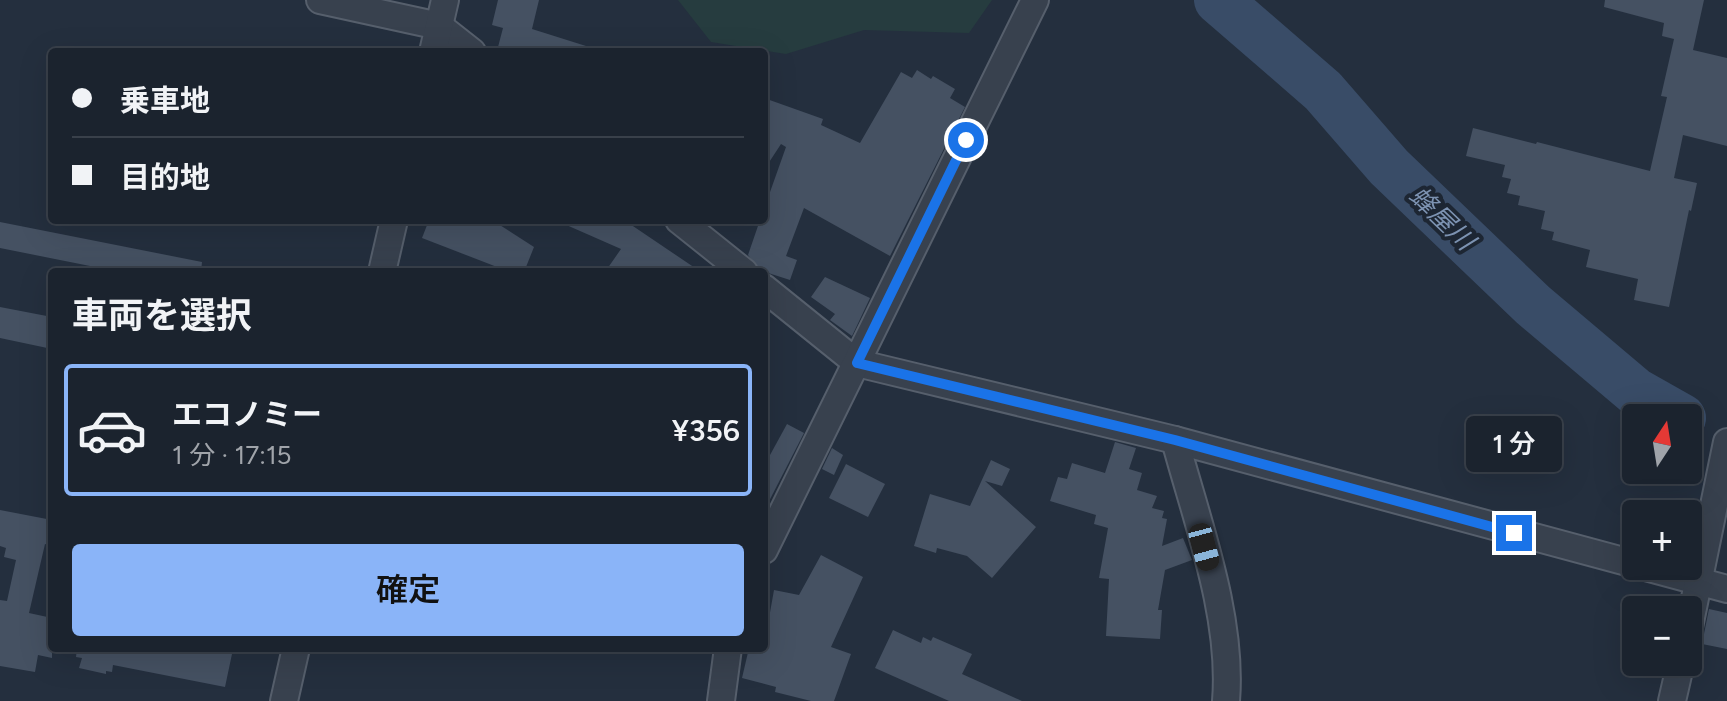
<!DOCTYPE html>
<html lang="ja">
<meta charset="utf-8">
<style>
:root{--surface:#1b232e;--page:#282f3a;--text:#f1f3f6;--muted:#a0a4aa;--line:#39404a;--accent:#8ab4f8}
body{margin:0;font-family:Figtree,"Noto Sans JP",sans-serif;background:var(--page);color:var(--text);height:100vh;display:flex;flex-direction:column;font-size:30px;white-space:nowrap}
*{box-sizing:border-box;margin:0}
p{font-size:26px;color:var(--muted)}
.icon{flex:none;width:44px;height:44px;fill:none;stroke:currentColor;stroke-width:2;stroke-linecap:round;stroke-linejoin:round}
.map{position:relative;flex:1;overflow:hidden}
.details{position:absolute;left:48px;top:268px;width:720px;height:384px;display:flex;flex-direction:column;background:var(--surface);border-radius:8px;box-shadow:0 8px 32px #0002,0 0 0 2px var(--line)}
.details>*{flex:none}
.top-card{position:absolute;left:48px;top:48px;width:720px;height:176px;border-radius:8px;box-shadow:0 8px 32px #0002,0 0 0 2px var(--line);display:grid;align-content:center;height:176px;padding:0 24px;background:var(--surface)}
.needle{width:52px;rotate:12deg}
.controls{position:absolute;left:1622px;top:404px;display:grid;gap:16px}
.controls a{display:grid;place-items:center;width:80px;height:80px;border-radius:8px;background:var(--surface);box-shadow:0 8px 32px #0002,0 0 0 2px var(--line);font-size:40px}
.end{position:absolute;width:36px;height:36px;margin:-18px;border:10px solid #1a73e8;background:#fff;box-shadow:0 0 0 4px #fff}
.from{border-radius:50%}
.bubble{position:absolute;height:56px;border-radius:8px;background:var(--surface);box-shadow:0 8px 32px #0002,0 0 0 2px var(--line);font-size:26px;font-weight:600;line-height:56px;text-align:center}
.car{position:absolute;width:24px;height:48px;margin:-24px -12px;border-radius:10px;box-shadow:0 0 6px 2px #0007;background:linear-gradient(#222 24%,#8ab4d8 0 40%,#222 0 76%,#8ab4d8 0 86%,#222 0)}
.top-card b{display:flex;align-items:center;gap:28px;height:76px;font-size:30px}
.top-card b+b{border-top:2px solid var(--line)}
.top-card i{width:20px;height:20px;background:var(--text)}
ul{padding:0;list-style:none}
li{display:flex;align-items:center;gap:24px;height:132px;margin:0 16px 12px;padding:0 8px;border:4px solid transparent;border-radius:8px}
li div{flex:1}
li b{display:block;font-size:30px}
li em{font-style:normal;font-weight:600}
li.selected{border-color:var(--accent)}
li>.icon{width:72px;height:72px;stroke-width:1.5}
h2{padding:0 24px;font-size:36px;line-height:96px}
.action{display:flex;gap:16px;margin-top:auto;padding:16px 24px}
.action a{flex:1;height:92px;border-radius:8px;background:var(--accent);color:#111;font-size:32px;font-weight:600;line-height:92px;text-align:center}
.map>svg:first-child{display:block}
.green{fill:#263c3f}
.lines{fill:none;stroke-linecap:round;stroke-linejoin:round}
.river{stroke:#394c67;stroke-width:48}
.building{fill:#455162}
.minor-casing{stroke:#565f6c;stroke-width:30}
.minor{stroke:#38414e;stroke-width:26}
.route{stroke:#1a73e8;stroke-width:10}
.labels{text-anchor:middle;stroke-width:8;stroke-linejoin:round;paint-order:stroke}
.water-label{font-size:26px;font-style:italic;fill:#7c92b1;stroke:#1d2633}
</style>
<div class="map">
<svg width="1727" height="701" viewBox="0 0 1727 701">
<rect width="100%" height="100%" fill="#242f3e"/>
<!-- green -->
<path class="green" d="M678 0H992L969 33 864 30 786 54 711 42Z"/>
<g class="lines">
<!-- river -->
<path class="river" d="M1218 0 1323 91 1389 167 1533 305 1636 392 1682 418"/>
</g>
<!-- building -->
<g class="building">
<path d="M498 0H539L532 29 586 46 585 52H507L508 49 498 47 503 28 492 25Z"/>
<path d="M1605 0H1704L1693 50 1727 58V146L1683 135 1674 178 1697 183 1691 211 1689 210 1669 307 1634 300 1638 279 1586 267 1590 250 1552 240 1554 232 1541 229 1545 211 1518 205 1520 196 1507 193 1511 179 1502 177 1505 165 1466 156 1473 128 1536 144 1537 142 1650 171 1667 97 1661 96 1674 39 1662 36 1664 23 1604 7Z"/>
<path d="M917 70 931 79 933 76 955 89 950 98 965 107 890 256 804 208 786 256 797 260 790 280 759 270 748 255 760 220H764V209L786 147 781 144 764 170V98L823 119 821 125 860 143 901 72 912 78Z"/>
<path d="M429 220H492L534 247 524 272H510L422 238Z"/>
<path d="M555 220H624L701 272H605L621 249Z"/>
<path d="M0 222 202 262 201 272H89L90 266 0 248Z"/>
<path d="M825 277 870 298 852 336 830 320 835 314 811 297Z"/>
<path d="M0 307 52 317V349L0 338Z"/>
<path d="M787 424 804 433 764 511V466Z"/>
<path d="M1115 442 1136 448 1129 469 1142 473 1137 490 1157 496 1152 508 1164 511 1162 518 1167 519 1162 546 1183 538 1192 560 1165 570 1158 610H1162L1160 639 1106 636 1109 579 1099 578 1108 528 1094 524 1096 515 1050 501 1058 477 1067 479 1072 463 1105 473Z"/>
<path d="M832 448 843 455 834 475 822 469Z"/>
<path d="M991 460 1010 469 1002 486 985 481 1036 527 992 578 967 556 937 548 936 553 914 546 930 494 970 506Z"/>
<path d="M846 464 885 484 868 517 829 498Z"/>
<path d="M0 510 52 520V546L45 544 29 613 52 618V658L38 655 35 672 0 666V600L7 601 16 560 4 557 6 548 0 546Z"/>
<path d="M821 555 863 577 831 647 851 654 834 701H811L775 692 776 687 742 678 749 648H764V634L766 635 774 590 799 595Z"/>
<path d="M1709 609 1727 613V649L1702 644Z"/>
<path d="M893 630 921 643 923 637 931 641 933 637 972 654 962 674 1022 701H949L875 668Z"/>
<path d="M77 648H203L232 654 225 687 113 665 112 672 106 671V674L79 668 82 658 76 657Z"/>
</g>
<g class="lines">
<defs>
<g id="minor">
<path d="M320 0 439 26 472 52"/>
<path d="M433 52 445 0"/>
<path d="M679 220 744 272"/>
<path d="M382 272 394 220"/>
<path d="M764 288 857 363 1175 440 1727 589"/>
<path d="M1175 440C1197 522 1233 616 1226 701"/>
<path d="M764 550 1035 0"/>
<path d="M1688 632 1727 442"/>
<path d="M284 701 296 648"/>
<path d="M721 701 728 648"/>
<path d="M1672 701 1681 662"/>
</g>
</defs>
<!-- minor casing -->
<use href="#minor" class="minor-casing"/>
<!-- minor -->
<use href="#minor" class="minor"/>
</g>
<g class="lines">
<!-- route -->
<path class="route" d="M966 140 857 363 1175 440 1514 533"/>
</g>
<g class="labels">
<!-- water labels -->
<g class="water-label">
<text transform="translate(1442 218) rotate(44)" y="9">蜂屋川</text>
</g>
</g>
</svg>
<div class="controls">
<a><svg class="needle" viewBox="-14 -14 28 28"><path d="M0-13l5 13h-10z" fill="#e53935"/><path d="M0 13l5-13h-10z" fill="#a0a4aa"/></svg></a>
<a>+</a>
<a>−</a>
</div>
<i class="end from" style="left:966px;top:140px"></i>
<i class="end" style="left:1514px;top:533px"></i>
<div class="bubble" style="left:1466px;top:416px;width:96px">1 分</div>
<i class="car" style="left:1204px;top:547px;rotate:165deg"></i>
<div class="top-card">
<b><i class="from"></i>乗車地</b>
<b><i></i>目的地</b>
</div>
<section class="details">
<h2>車両を選択</h2>
<ul>
<li class="selected"><svg class="icon" aria-label="car" viewBox="0 0 24 24"><path d="M5 17H2v-5l4-1 3-4h7l3 4 3 1v5h-3M9 17h6M6 11h13"/><circle cx="7" cy="17" r="2"/><circle cx="17" cy="17" r="2"/></svg><div><b>エコノミー</b><p>1 分 · 17:15</p></div><em>¥356</em></li>
</ul>
<div class="action"><a>確定</a></div>
</section>
</div>
